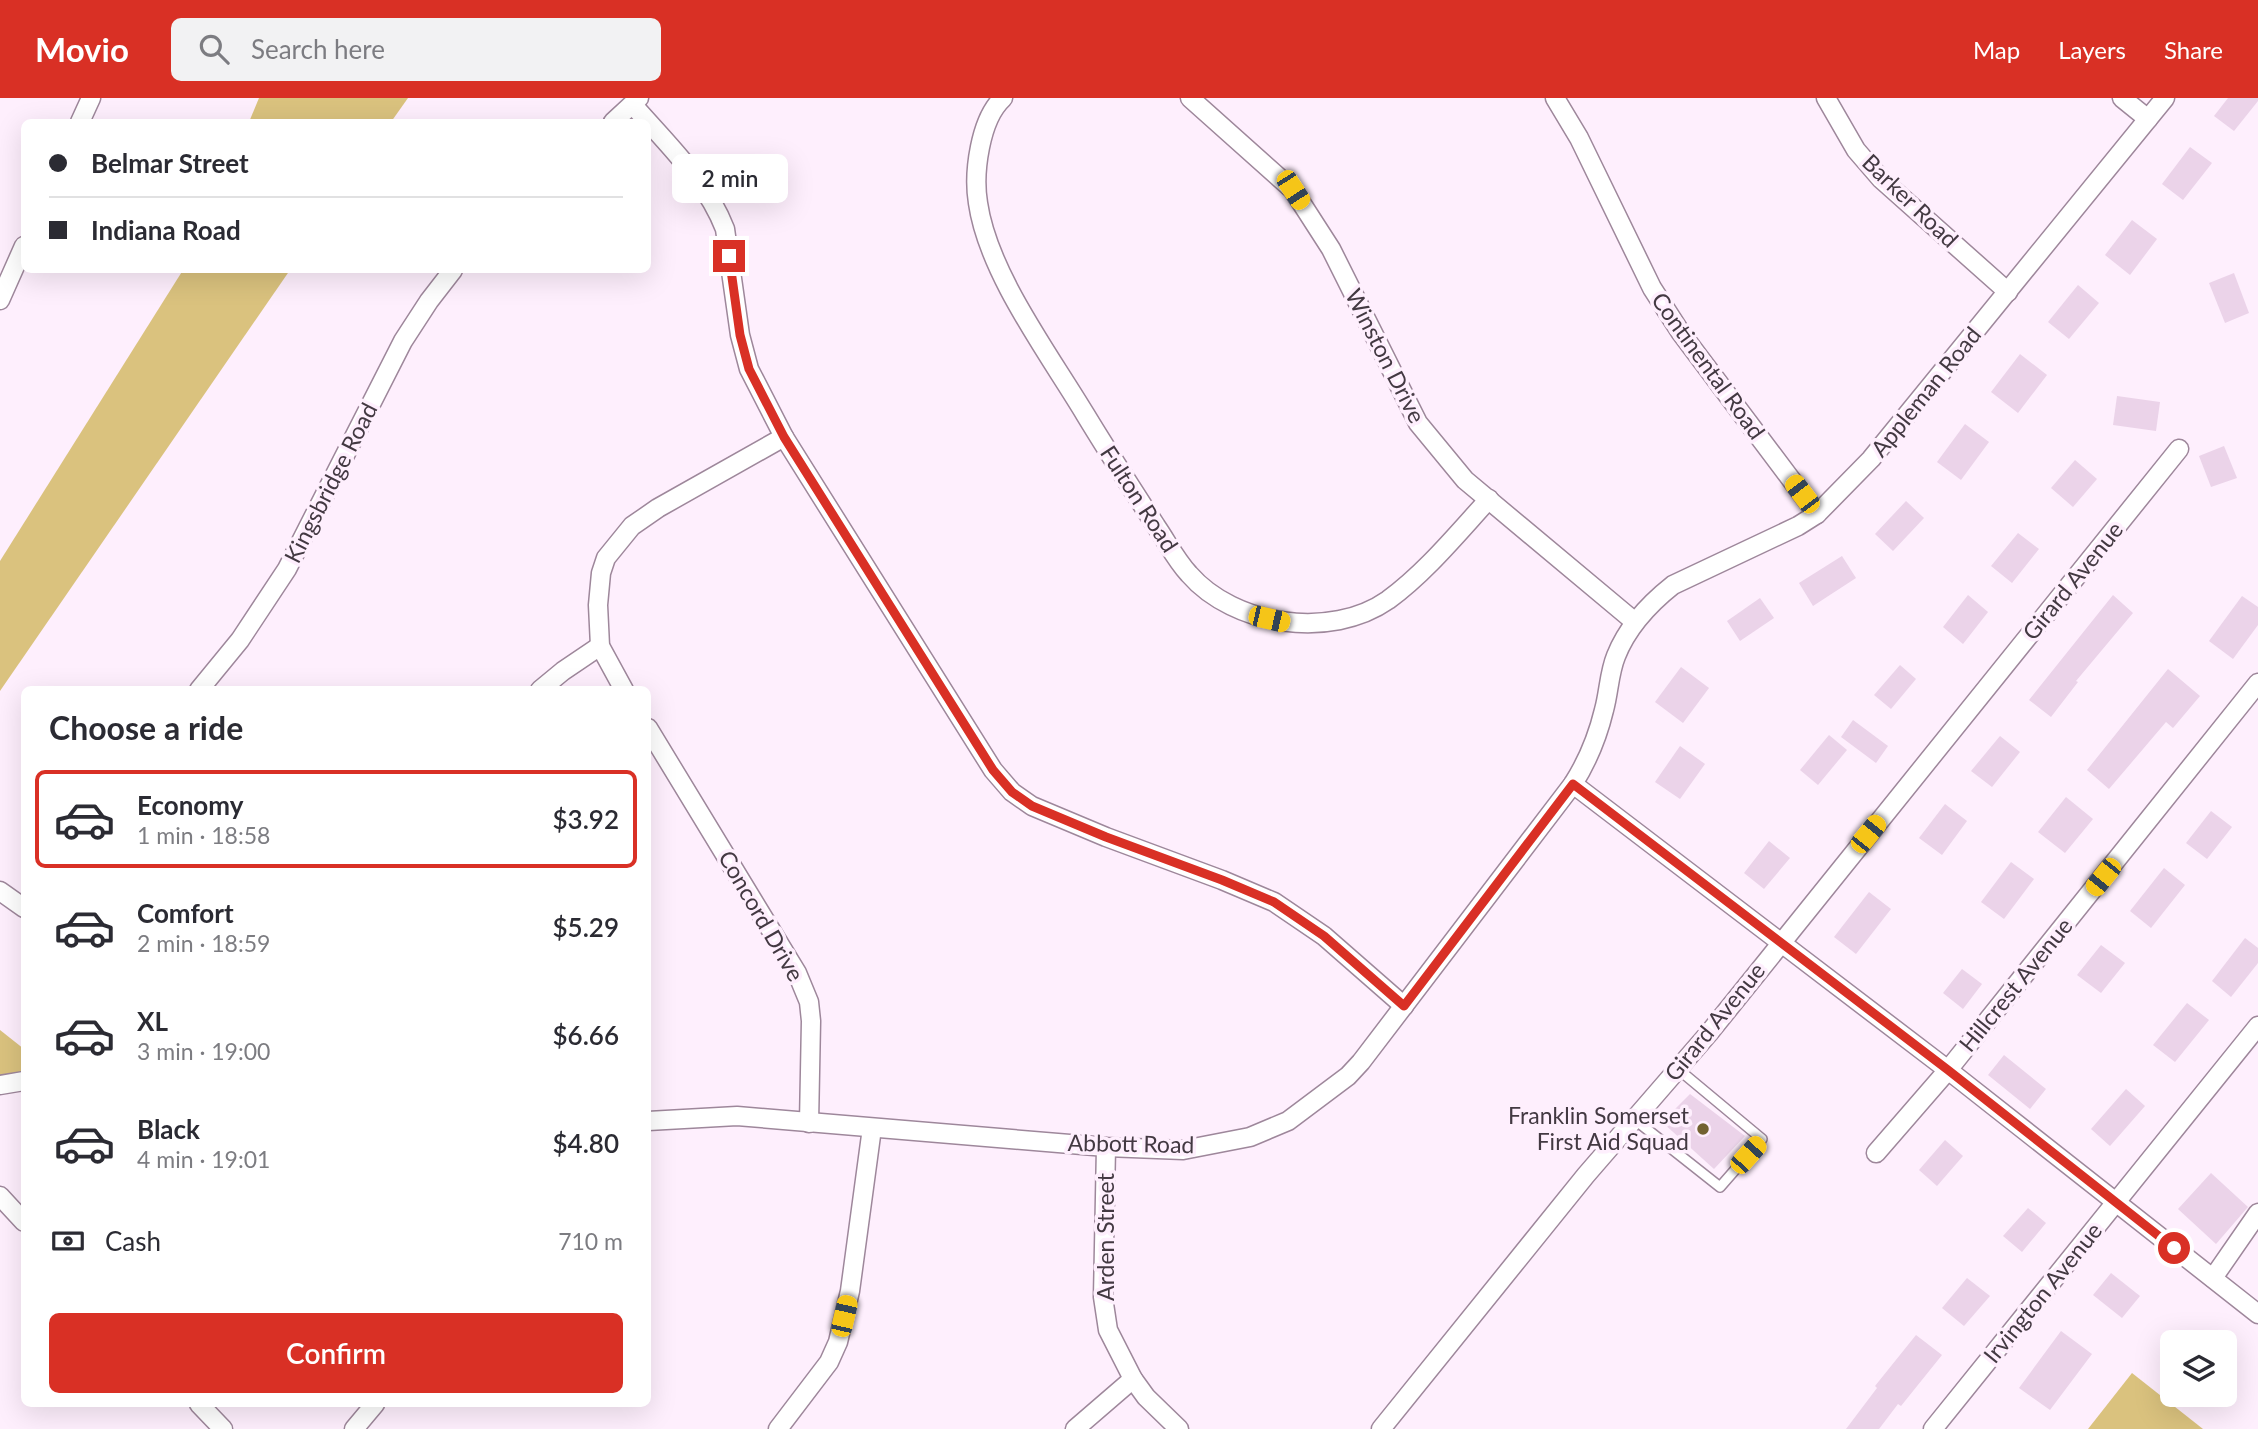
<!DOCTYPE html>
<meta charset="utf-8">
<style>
:root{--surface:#fff;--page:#f2f2f3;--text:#2b2b33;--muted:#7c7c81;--line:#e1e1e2;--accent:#d93025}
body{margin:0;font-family:Lato,sans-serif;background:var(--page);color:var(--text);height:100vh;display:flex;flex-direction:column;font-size:26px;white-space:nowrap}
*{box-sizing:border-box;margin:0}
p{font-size:23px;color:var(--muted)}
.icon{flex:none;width:38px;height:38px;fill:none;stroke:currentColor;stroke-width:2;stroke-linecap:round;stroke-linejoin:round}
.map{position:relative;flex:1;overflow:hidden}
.sheet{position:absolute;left:21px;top:588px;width:630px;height:721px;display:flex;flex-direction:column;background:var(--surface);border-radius:10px;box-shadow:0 7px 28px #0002}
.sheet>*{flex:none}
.banner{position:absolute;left:21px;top:21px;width:630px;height:154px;border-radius:10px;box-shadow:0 7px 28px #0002;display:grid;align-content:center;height:154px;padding:0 28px;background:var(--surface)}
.buttons{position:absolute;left:2160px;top:1232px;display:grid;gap:14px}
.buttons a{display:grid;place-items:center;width:77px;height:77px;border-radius:10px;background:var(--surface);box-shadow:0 7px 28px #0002;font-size:35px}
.end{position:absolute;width:32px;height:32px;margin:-16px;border:9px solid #d93025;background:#fff;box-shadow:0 0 0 4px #fff}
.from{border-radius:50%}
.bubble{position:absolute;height:49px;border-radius:10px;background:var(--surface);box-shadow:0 7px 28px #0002;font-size:23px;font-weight:600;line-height:49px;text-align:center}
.car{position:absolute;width:21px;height:42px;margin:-21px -10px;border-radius:9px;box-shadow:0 0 5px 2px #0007;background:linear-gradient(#f5c518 24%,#345 0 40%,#f5c518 0 76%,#345 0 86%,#f5c518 0)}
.banner b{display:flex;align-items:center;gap:24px;height:66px;font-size:26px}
.banner b+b{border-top:2px solid var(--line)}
.banner i{width:18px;height:18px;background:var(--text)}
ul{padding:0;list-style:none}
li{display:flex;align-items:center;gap:21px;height:98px;margin:0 14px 10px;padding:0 14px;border:4px solid transparent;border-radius:10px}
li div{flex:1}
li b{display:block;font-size:26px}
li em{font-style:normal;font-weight:600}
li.on{border-color:var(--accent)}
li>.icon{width:63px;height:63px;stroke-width:1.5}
h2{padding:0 28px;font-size:32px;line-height:84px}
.pay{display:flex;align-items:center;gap:18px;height:77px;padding:0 28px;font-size:26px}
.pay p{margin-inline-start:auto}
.action{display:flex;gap:14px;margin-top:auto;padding:14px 28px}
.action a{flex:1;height:80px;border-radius:10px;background:var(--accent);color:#fff;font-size:28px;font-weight:600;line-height:80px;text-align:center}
header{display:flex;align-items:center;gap:42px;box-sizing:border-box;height:98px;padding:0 35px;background:var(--accent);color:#fff}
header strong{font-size:33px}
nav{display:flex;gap:38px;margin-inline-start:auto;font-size:24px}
.search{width:490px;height:63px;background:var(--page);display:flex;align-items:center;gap:18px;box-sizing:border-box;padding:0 24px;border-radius:10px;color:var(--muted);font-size:26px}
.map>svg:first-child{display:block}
.green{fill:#dac27e}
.building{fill:#ebd3e9}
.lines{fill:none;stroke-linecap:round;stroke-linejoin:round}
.service-casing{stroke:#9e879b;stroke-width:12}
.minor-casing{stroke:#9e879b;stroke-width:21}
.service{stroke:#fff;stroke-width:9}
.minor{stroke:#fff;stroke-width:18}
.route{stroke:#d93025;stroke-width:9}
.poi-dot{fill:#726230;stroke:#feeffd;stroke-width:2.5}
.labels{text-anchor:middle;stroke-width:7;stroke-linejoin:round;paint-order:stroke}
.street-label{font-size:23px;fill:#433942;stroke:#feeffd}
.poi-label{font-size:23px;fill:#433942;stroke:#feeffd;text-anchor:end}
</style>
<header>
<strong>Movio</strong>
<div class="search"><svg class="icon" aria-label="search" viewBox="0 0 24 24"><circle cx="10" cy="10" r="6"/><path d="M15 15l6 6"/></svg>Search here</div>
<nav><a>Map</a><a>Layers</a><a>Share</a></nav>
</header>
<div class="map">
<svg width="2258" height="1331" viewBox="0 0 2258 1331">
<rect width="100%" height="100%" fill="#feeffd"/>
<!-- green -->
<g class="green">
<path d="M259 0H408L391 24H249Z"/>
<path d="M183 172H290L0 593V463Z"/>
<path d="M0 932 24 951V976L0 981Z"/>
<path d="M2132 1275 2203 1331H2088Z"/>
</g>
<!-- building -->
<g class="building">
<path d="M2228 0H2258V3L2234 33 2214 18Z"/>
<path d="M2190 49 2212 65 2183 102 2162 86Z"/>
<path d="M2132 122 2157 141 2130 177 2105 157Z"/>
<path d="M2234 175 2249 215 2225 225 2209 185Z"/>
<path d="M2078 187 2099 205 2069 241 2048 224Z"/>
<path d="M2020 256 2047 277 2018 315 1991 294Z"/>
<path d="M2117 298 2160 304 2156 333 2113 327Z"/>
<path d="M1965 326 1989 344 1961 382 1937 364Z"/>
<path d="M2224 348 2237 380 2211 389 2199 358Z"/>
<path d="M2075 362 2097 381 2073 409 2051 390Z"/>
<path d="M1906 403 1924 420 1893 453 1875 436Z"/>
<path d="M2018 435 2039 451 2012 485 1991 468Z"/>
<path d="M1842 458 1856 480 1813 508 1799 485Z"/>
<path d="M1968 497 1988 514 1963 546 1943 529Z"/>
<path d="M2113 497 2133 515 2076 583 2078 584 2051 619 2029 602Z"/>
<path d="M2242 498 2258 509V527L2233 561 2209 543Z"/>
<path d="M1760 500 1774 520 1740 543 1727 523Z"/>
<path d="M1900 567 1916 581 1891 611 1874 597Z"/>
<path d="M1681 569 1709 590 1683 625 1655 604Z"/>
<path d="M2168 571 2200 598 2173 630 2166 624 2109 691 2087 672Z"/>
<path d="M1853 622 1888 648 1876 665 1841 639Z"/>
<path d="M1829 637 1847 652 1818 687 1800 672Z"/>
<path d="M2000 638 2020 654 1992 689 1971 673Z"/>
<path d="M1680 648 1705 666 1680 701 1655 684Z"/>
<path d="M2066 699 2093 721 2065 755 2038 734Z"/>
<path d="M1945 706 1967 723 1942 757 1919 740Z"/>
<path d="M2211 713 2232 729 2207 761 2186 745Z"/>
<path d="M1769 743 1790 760 1764 791 1744 775Z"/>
<path d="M2011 764 2034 781 2004 821 1981 804Z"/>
<path d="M2164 770 2185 787 2151 830 2130 813Z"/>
<path d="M1869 794 1891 811 1856 856 1834 839Z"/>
<path d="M2245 840 2258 850V865L2231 899 2212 883Z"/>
<path d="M2101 847 2125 865 2101 895 2077 877Z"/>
<path d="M1962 871 1982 886 1963 911 1943 895Z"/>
<path d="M2187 905 2209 922 2175 964 2153 947Z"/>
<path d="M2004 957 2046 991 2030 1011 1988 977Z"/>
<path d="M2126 991 2145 1008 2110 1048 2091 1031Z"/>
<path d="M1690 996 1745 1038 1714 1071 1662 1024Z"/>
<path d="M1945 1042 1963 1058 1937 1088 1919 1072Z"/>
<path d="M2211 1075 2248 1109 2216 1146 2178 1111Z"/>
<path d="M2028 1110 2046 1125 2022 1154 2003 1138Z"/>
<path d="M2111 1175 2140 1198 2122 1220 2093 1197Z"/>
<path d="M1967 1180 1990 1198 1964 1228 1942 1210Z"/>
<path d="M2061 1233 2092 1256 2050 1312 2019 1290Z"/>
<path d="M1916 1237 1942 1257 1901 1308 1898 1306 1879 1331H1846L1877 1290 1875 1288Z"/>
</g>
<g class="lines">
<defs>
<path id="service" d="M1634 1021 1720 1089 1762 1041 1678 971"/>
<g id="minor">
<path d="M1003 0C980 21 973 75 978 105 988 175 1049 256 1085 316 1108 354 1132 391 1156 428 1167 444 1176 462 1189 476 1234 528 1331 542 1388 502 1426 474 1457 436 1489 401"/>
<path d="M1190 0 1293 92 1331 151 1418 325 1465 382 1635 524"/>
<path d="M1555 0 1579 40 1652 190 1681 235 1817 416"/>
<path d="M1826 0 1856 52 1881 81 2008 194"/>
<path d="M2122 0 2148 21"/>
<path d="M633 7C667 46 706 82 725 131L740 237 749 271 784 339 993 672 1012 694 1032 708 1106 739 1222 782 1274 804 1324 838 1404 908"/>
<path d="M80 24 91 0"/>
<path d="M613 24 639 0"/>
<path d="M0 202 24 148"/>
<path d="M199 592 240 542 287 471 403 243 429 203 453 172"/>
<path d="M540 592 563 573 600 548"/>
<path d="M624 592 600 548 598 507 601 475 606 460 632 428 658 410 784 339"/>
<path d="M648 630 797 875 809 904 811 923 809 1025"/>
<path d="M1573 686 1948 972 2258 1216"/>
<path d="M0 793 24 810"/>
<path d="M0 987 24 983"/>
<path d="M648 1023 737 1018 1106 1049 1183 1052 1250 1039 1288 1023 1348 978 1361 964 1573 686C1587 664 1598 637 1604 612 1609 594 1609 575 1616 558 1627 530 1649 506 1673 487L1798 428 1817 416 1871 361 2165 0"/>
<path d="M1106 1049 1103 1199 1108 1232 1133 1281 1146 1299 1179 1331"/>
<path d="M1876 1055 1948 972 2258 585"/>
<path d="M0 1098 24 1124"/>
<path d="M2213 1180 2258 1115"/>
<path d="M199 1306 223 1331"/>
<path d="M354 1331 375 1306"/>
<path d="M778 1331 829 1264 838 1244 850 1193 872 1030"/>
<path d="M1075 1331 1133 1281"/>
<path d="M1381 1331 1586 1077 1709 935 2179 351"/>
<path d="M1933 1331 2258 928"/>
</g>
</defs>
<!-- service casing -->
<use href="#service" class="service-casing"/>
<!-- minor casing -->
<use href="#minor" class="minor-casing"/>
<!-- service -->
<use href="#service" class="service"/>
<!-- minor -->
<use href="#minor" class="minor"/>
</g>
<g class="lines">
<!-- route -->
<path class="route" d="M729 158 740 237 749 271 784 339 993 672 1012 694 1032 708 1106 739 1222 782 1274 804 1324 838 1404 908 1573 686 1948 972 2174 1150"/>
</g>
<!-- markers -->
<circle class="poi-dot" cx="1703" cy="1031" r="7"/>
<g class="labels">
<!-- street labels -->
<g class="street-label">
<text transform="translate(1910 103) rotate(44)" y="8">Barker Road</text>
<text transform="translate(1385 258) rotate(63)" y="8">Winston Drive</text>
<text transform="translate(1708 268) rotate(54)" y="8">Continental Road</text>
<text transform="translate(1926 294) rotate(-51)" y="8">Appleman Road</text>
<text transform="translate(331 385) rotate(-63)" y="8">Kingsbridge Road</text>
<text transform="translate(1139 401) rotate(57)" y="8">Fulton Road</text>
<text transform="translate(2073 483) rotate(-51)" y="8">Girard Avenue</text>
<text transform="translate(761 818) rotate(60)" y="8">Concord Drive</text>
<text transform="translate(2016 887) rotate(-51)" y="8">Hillcrest Avenue</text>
<text transform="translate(1715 924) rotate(-51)" y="8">Girard Avenue</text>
<text transform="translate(1131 1046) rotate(1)" y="8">Abbott Road</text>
<text transform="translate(1106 1139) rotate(-90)" y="8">Arden Street</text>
<text transform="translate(2043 1195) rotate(-51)" y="8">Irvington Avenue</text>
</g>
<!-- poi labels -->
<g class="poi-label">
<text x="1689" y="1026">Franklin Somerset<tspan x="1689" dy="26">First Aid Squad</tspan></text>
</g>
</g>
</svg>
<div class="buttons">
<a><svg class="icon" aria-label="layers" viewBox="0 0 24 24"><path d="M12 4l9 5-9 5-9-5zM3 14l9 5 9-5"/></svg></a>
</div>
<i class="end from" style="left:2174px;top:1150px"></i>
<i class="end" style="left:729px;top:158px"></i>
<div class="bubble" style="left:672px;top:56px;width:116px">2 min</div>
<i class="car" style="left:1293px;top:92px;rotate:147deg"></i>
<i class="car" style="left:1802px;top:396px;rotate:323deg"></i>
<i class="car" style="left:1269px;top:521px;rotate:103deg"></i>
<i class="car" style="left:1868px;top:736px;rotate:39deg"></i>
<i class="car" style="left:2103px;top:779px;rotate:219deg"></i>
<i class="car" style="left:1748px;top:1057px;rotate:42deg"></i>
<i class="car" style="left:844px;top:1218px;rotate:13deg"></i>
<div class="banner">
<b><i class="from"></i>Belmar Street</b>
<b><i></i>Indiana Road</b>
</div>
<section class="sheet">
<h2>Choose a ride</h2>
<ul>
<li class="on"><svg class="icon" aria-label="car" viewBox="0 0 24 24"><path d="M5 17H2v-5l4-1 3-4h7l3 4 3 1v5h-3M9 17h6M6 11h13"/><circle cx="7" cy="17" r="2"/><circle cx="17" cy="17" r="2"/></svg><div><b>Economy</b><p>1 min · 18:58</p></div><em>$3.92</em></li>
<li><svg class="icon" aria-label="car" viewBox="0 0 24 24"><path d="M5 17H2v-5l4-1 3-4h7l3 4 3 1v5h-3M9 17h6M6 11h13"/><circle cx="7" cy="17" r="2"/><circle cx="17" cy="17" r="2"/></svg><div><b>Comfort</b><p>2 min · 18:59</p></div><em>$5.29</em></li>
<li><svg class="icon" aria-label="car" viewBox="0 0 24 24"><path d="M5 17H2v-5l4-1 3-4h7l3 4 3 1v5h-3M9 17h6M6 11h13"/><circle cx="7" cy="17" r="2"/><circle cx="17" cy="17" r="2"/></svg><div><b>XL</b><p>3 min · 19:00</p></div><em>$6.66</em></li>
<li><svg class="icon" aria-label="car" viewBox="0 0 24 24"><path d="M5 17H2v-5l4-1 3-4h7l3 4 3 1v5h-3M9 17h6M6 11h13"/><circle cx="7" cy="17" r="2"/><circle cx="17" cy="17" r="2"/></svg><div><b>Black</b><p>4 min · 19:01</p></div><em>$4.80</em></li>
</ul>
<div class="pay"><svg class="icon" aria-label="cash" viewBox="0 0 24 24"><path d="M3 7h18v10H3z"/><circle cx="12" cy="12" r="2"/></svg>Cash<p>710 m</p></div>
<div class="action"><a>Confirm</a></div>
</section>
</div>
